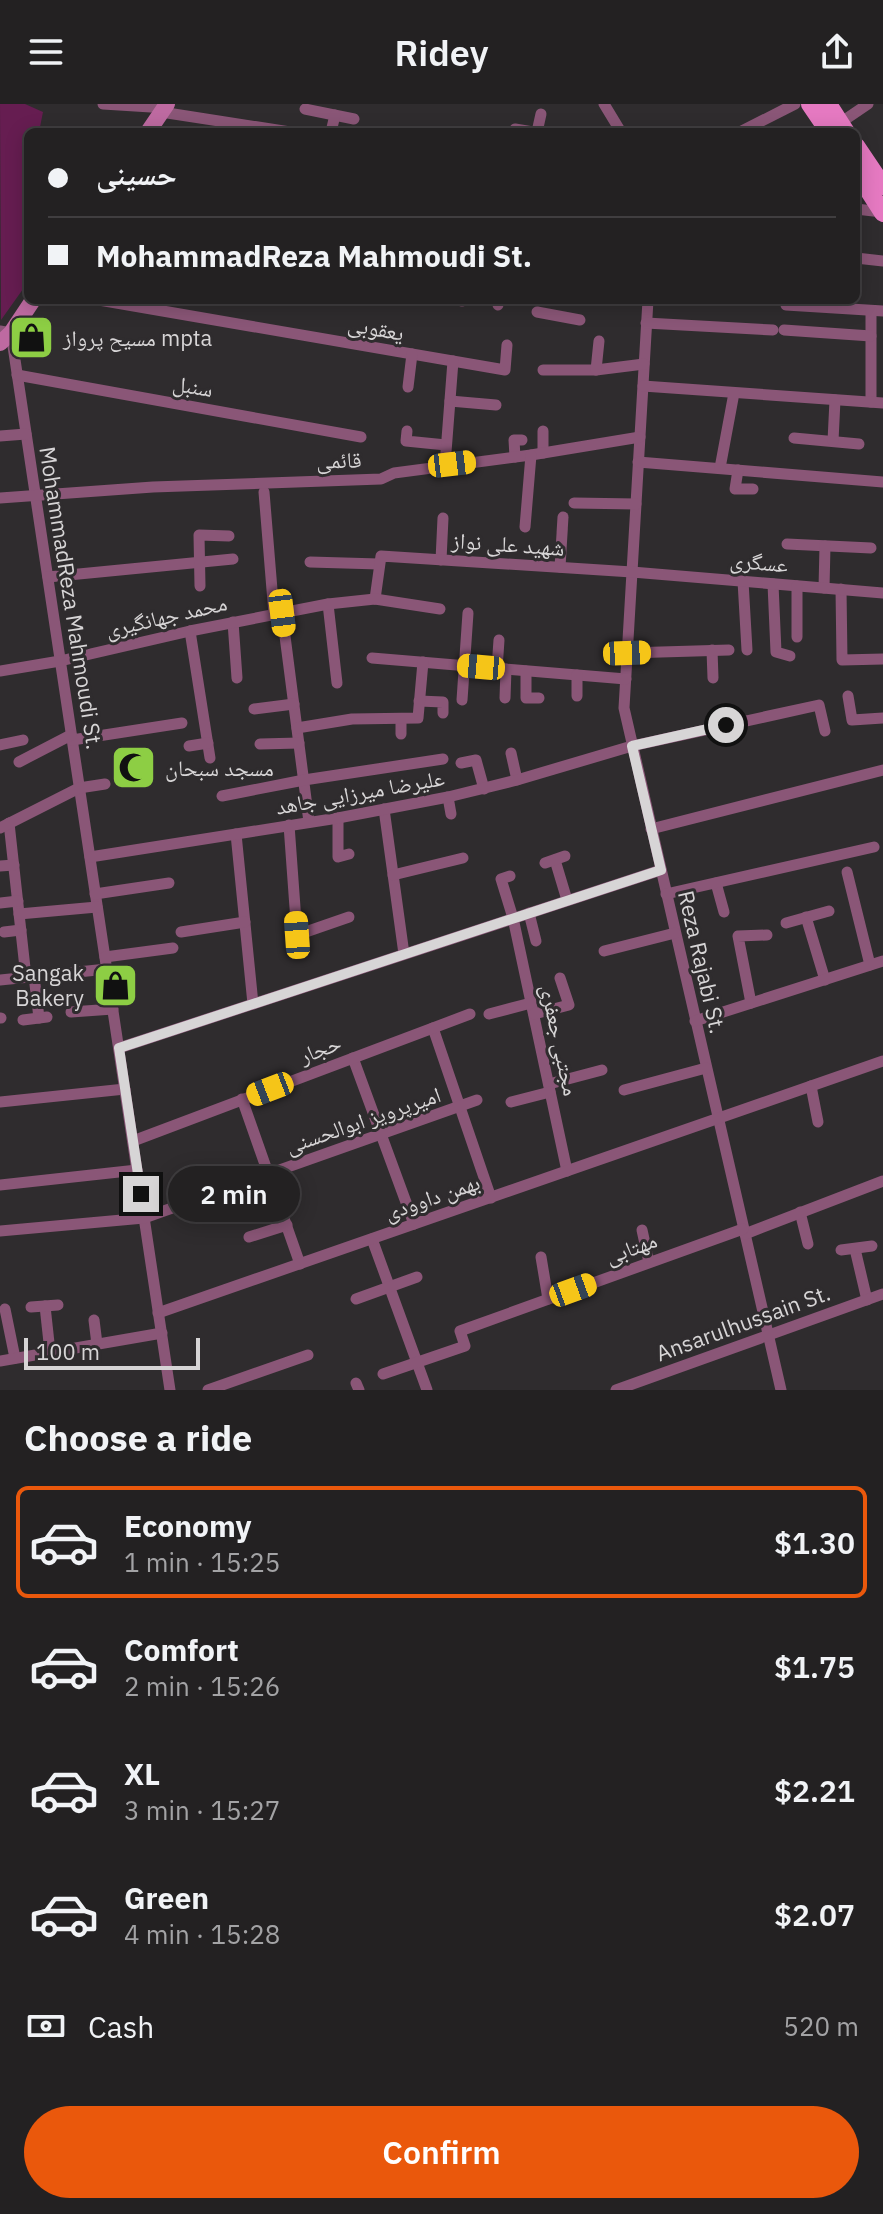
<!DOCTYPE html>
<meta charset="utf-8">
<style>
:root{--surface:#232122;--page:#2b292a;--text:#f1f3f6;--muted:#a3a3a5;--line:#403e40;--accent:#ea580c}
body{margin:0;font-family:"IBM Plex Sans","Noto Naskh Arabic",sans-serif;background:var(--page);color:var(--text);height:100vh;display:flex;flex-direction:column;font-size:30px;white-space:nowrap}
*{box-sizing:border-box;margin:0}
p{font-size:26px;color:var(--muted)}
.icon{flex:none;width:44px;height:44px;fill:none;stroke:currentColor;stroke-width:2;stroke-linecap:round;stroke-linejoin:round}
.map{position:relative;height:1286px;overflow:hidden}
.panel{display:flex;flex-direction:column;background:var(--surface);flex:1}
.panel>*{flex:none}
.guide{position:absolute;left:24px;top:24px;width:836px;height:176px;border-radius:12px;box-shadow:0 4px 20px #0003,0 0 0 2px var(--line);display:grid;align-content:center;height:176px;padding:0 24px;background:var(--surface)}
.scale{position:absolute;left:24px;bottom:20px;width:176px;box-sizing:border-box;padding-left:8px;border:4px solid #d7d5d6;border-top:0;font-size:22px;line-height:28px;white-space:nowrap;color:#d7d5d6;-webkit-text-stroke:6px #2f2c2e;paint-order:stroke}
.end{position:absolute;width:36px;height:36px;margin:-18px;border:10px solid #d7d5d6;background:#111;box-shadow:0 0 0 4px #111}
.from{border-radius:50%}
.bubble{position:absolute;height:56px;border-radius:28px;background:var(--surface);box-shadow:0 4px 20px #0003,0 0 0 2px var(--line);font-size:26px;font-weight:600;line-height:56px;text-align:center}
.car{position:absolute;width:24px;height:48px;margin:-24px -12px;border-radius:10px;box-shadow:0 0 6px 2px #0007;background:linear-gradient(#f5c518 24%,#345 0 40%,#f5c518 0 76%,#345 0 86%,#f5c518 0)}
.guide b{display:flex;align-items:center;gap:28px;height:76px;font-size:30px}
.guide b+b{border-top:2px solid var(--line)}
.guide i{width:20px;height:20px;background:var(--text)}
ul{padding:0;list-style:none}
li{display:flex;align-items:center;gap:24px;height:112px;margin:0 16px 12px;padding:0 8px;border:4px solid transparent;border-radius:12px}
li div{flex:1}
li b{display:block;font-size:30px}
li em{font-style:normal;font-weight:600}
li.selected{border-color:var(--accent)}
li>.icon{width:72px;height:72px;stroke-width:1.5}
h2{padding:0 24px;font-size:36px;line-height:96px}
.pay{display:flex;align-items:center;gap:20px;height:88px;padding:0 24px;font-size:30px}
.pay p{margin-inline-start:auto}
.cta{display:flex;gap:16px;margin-top:auto;padding:16px 24px}
.cta a{flex:1;height:92px;border-radius:48px;background:var(--accent);color:#fff;font-size:32px;font-weight:600;line-height:92px;text-align:center}
header{display:flex;justify-content:space-between;align-items:center;height:104px;padding:0 24px;background:var(--surface);font-size:36px;font-weight:600}
.map>svg:first-child{display:block}
.green{fill:#661d51}
.lines{fill:none;stroke-linecap:round;stroke-linejoin:round}
.street{stroke:#8a5677;stroke-width:11}
.secondary{stroke:#be6aa1;stroke-width:16}
.primary{stroke:#e579c1;stroke-width:18}
.route{stroke:#d7d5d6;stroke-width:10}
.labels{text-anchor:middle;stroke-width:6;stroke-linejoin:round;paint-order:stroke}
.street-label{font-size:22px;fill:#d7d5d6;stroke:#2f2c2e}
.poi-label{font-size:22px;fill:#d7d5d6;stroke:#2f2c2e;text-anchor:start}
</style>
<header><svg class="icon" aria-label="menu" viewBox="0 0 24 24"><path d="M4 6h16M4 12h16M4 18h16"/></svg>Ridey<svg class="icon" aria-label="share" viewBox="0 0 24 24"><path d="M12 15V3M7 8l5-5 5 5M5 13v7h14v-7"/></svg></header>
<div class="map">
<svg width="883" height="1286" viewBox="0 0 883 1286">
<rect width="100%" height="100%" fill="#2f2c2e"/>
<!-- green -->
<path class="green" d="M0 0H25L43 8 39 28H28V178L1 216Z"/>
<g class="lines">
<!-- street -->
<g class="street">
<path d="M103 0 151 3 156 0"/>
<path d="M604 0 621 28"/>
<path d="M305 5 354 15"/>
<path d="M161 8 290 28"/>
<path d="M840 19 868 0"/>
<path d="M515 25 533 28"/>
<path d="M331 28 335 11"/>
<path d="M537 28 541 10"/>
<path d="M740 28 795 0"/>
<path d="M856 105 882 108"/>
<path d="M856 154 883 157"/>
<path d="M99 196 505 266 507 241"/>
<path d="M648 196 624 604 781 1286"/>
<path d="M462 197V196"/>
<path d="M498 201 499 196"/>
<path d="M786 201 883 207"/>
<path d="M871 207V298"/>
<path d="M537 208 580 216"/>
<path d="M646 219 773 226"/>
<path d="M784 226 871 232"/>
<path d="M0 227 11 229 170 1286"/>
<path d="M543 266H596L644 260"/>
<path d="M596 266 599 237"/>
<path d="M17 271 361 333"/>
<path d="M643 282 883 299"/>
<path d="M408 283 412 250"/>
<path d="M450 297 496 301"/>
<path d="M407 327 406 337 446 341"/>
<path d="M0 332 26 330"/>
<path d="M794 334 859 340"/>
<path d="M833 337 835 296"/>
<path d="M543 349V327"/>
<path d="M515 353 514 336H522"/>
<path d="M638 358 883 378"/>
<path d="M445 361 453 257"/>
<path d="M720 364 734 289"/>
<path d="M738 366 735 385H753"/>
<path d="M264 388 274 510"/>
<path d="M0 394 153 383 381 375 394 369 531 351 640 333"/>
<path d="M574 399 636 400"/>
<path d="M525 423 531 351"/>
<path d="M787 440 871 444"/>
<path d="M441 456 443 414"/>
<path d="M310 458 379 460"/>
<path d="M560 463 563 413"/>
<path d="M48 473 233 455"/>
<path d="M743 477 747 546"/>
<path d="M773 480 776 548 790 552"/>
<path d="M200 482 199 431 229 432"/>
<path d="M824 484 825 442"/>
<path d="M841 485 842 556 883 555"/>
<path d="M375 495 381 452 632 468 883 489"/>
<path d="M328 500 337 579"/>
<path d="M282 509 309 718"/>
<path d="M233 518 237 574"/>
<path d="M190 527 210 654"/>
<path d="M797 533V482"/>
<path d="M712 546 713 574"/>
<path d="M627 549 729 546"/>
<path d="M372 554 626 575"/>
<path d="M497 565 499 536"/>
<path d="M0 567 60 557 190 527 328 500 375 495 440 505"/>
<path d="M526 567V594H539"/>
<path d="M577 571V592"/>
<path d="M848 592 852 616 883 614"/>
<path d="M505 594 506 565"/>
<path d="M462 596 468 509"/>
<path d="M419 597 443 598V609"/>
<path d="M254 605 294 600"/>
<path d="M401 616V630"/>
<path d="M297 624 352 615 418 614 423 558"/>
<path d="M72 636 182 619"/>
<path d="M260 640 299 639"/>
<path d="M0 641 23 636"/>
<path d="M189 642 208 639"/>
<path d="M511 649 517 676"/>
<path d="M19 658 71 631"/>
<path d="M461 659 476 656 484 685"/>
<path d="M222 692 304 676 443 655"/>
<path d="M448 693 451 710"/>
<path d="M384 705 404 850"/>
<path d="M338 714V753L349 750"/>
<path d="M9 719 26 873"/>
<path d="M289 721 297 831 349 813"/>
<path d="M0 724 79 684 105 680"/>
<path d="M651 725 883 666"/>
<path d="M236 730 253 900"/>
<path d="M90 753 338 714 448 693 517 676 632 642 819 601 825 627"/>
<path d="M555 756 567 796"/>
<path d="M545 759 565 752"/>
<path d="M0 762 14 761"/>
<path d="M847 768 870 861"/>
<path d="M393 771 463 754"/>
<path d="M510 772 501 775 513 814 567 1067"/>
<path d="M716 779 724 808"/>
<path d="M95 790 169 779"/>
<path d="M666 790 874 743"/>
<path d="M0 799 18 797"/>
<path d="M529 809 536 837"/>
<path d="M19 810 97 803"/>
<path d="M806 813 825 876"/>
<path d="M786 819 829 807"/>
<path d="M4 828 21 826"/>
<path d="M181 828 245 818"/>
<path d="M604 847 675 829"/>
<path d="M105 853 173 844"/>
<path d="M34 872 39 914"/>
<path d="M0 876 107 865"/>
<path d="M751 899 738 832 767 831"/>
<path d="M71 908 113 905"/>
<path d="M489 910 531 899"/>
<path d="M534 910 569 901 560 874"/>
<path d="M0 914H1"/>
<path d="M23 916 47 913"/>
<path d="M695 917 883 857"/>
<path d="M433 924 491 1094"/>
<path d="M119 944 661 766"/>
<path d="M353 954 414 1120"/>
<path d="M549 980 602 966"/>
<path d="M811 982 818 1018"/>
<path d="M624 986 706 964"/>
<path d="M242 995 300 1160"/>
<path d="M0 998 125 985"/>
<path d="M511 998 550 988"/>
<path d="M133 1037 470 910"/>
<path d="M0 1081 137 1066"/>
<path d="M800 1108 808 1140"/>
<path d="M642 1126 649 1158"/>
<path d="M0 1127 144 1114 477 996"/>
<path d="M745 1130 883 1077"/>
<path d="M249 1133 287 1121"/>
<path d="M372 1135 427 1286"/>
<path d="M855 1145 867 1196"/>
<path d="M841 1146 872 1142"/>
<path d="M541 1153 548 1195"/>
<path d="M356 1195 417 1173"/>
<path d="M45 1202 50 1248"/>
<path d="M31 1203 58 1201"/>
<path d="M5 1205 15 1254"/>
<path d="M158 1209 883 957"/>
<path d="M94 1216 97 1240"/>
<path d="M0 1257 162 1229"/>
<path d="M383 1270 465 1242 460 1227 743 1125"/>
<path d="M356 1279 359 1286"/>
<path d="M208 1286 308 1251"/>
<path d="M616 1286 883 1190"/>
</g>
<!-- secondary -->
<g class="secondary">
<path d="M148 28 167 0"/>
<path d="M0 239 11 229 33 196"/>
</g>
<!-- primary -->
<g class="primary">
<path d="M810 0 829 28"/>
<path d="M828 0 846 28"/>
<path d="M856 42 883 82"/>
<path d="M856 67 883 109"/>
</g>
</g>
<g class="lines">
<!-- route -->
<path class="route" d="M141 1090 119 944 661 766 632 642 726 621"/>
</g>
<!-- icons -->
<defs>
<symbol id="shop-square" viewBox="-11 -11 22 22"><rect x="-9" y="-9" width="18" height="18" rx="4" fill="#8dce44" stroke="#2f2c2e"/><path d="M-5-2.5h2.3a2.7 3.5 0 0 1 5.4 0H5L5.5 6h-11ZM-1.5-2.5h3a1.5 2.3 0 0 0-3 0Z" fill="#111"/></symbol>
<symbol id="mosque-square" viewBox="-11 -11 22 22"><rect x="-9" y="-9" width="18" height="18" rx="4" fill="#8dce44" stroke="#2f2c2e"/><path d="M3.5-4.9A6 6 0 1 0 3.5 4.9A5 5 0 1 1 3.5-4.9Z" fill="#111"/></symbol>
</defs>
<g fill-rule="evenodd">
<use href="#shop-square" x="6" y="208" width="51" height="51"/>
<use href="#mosque-square" x="108" y="638" width="51" height="51"/>
<use href="#shop-square" x="90" y="856" width="51" height="51"/>
</g>
<g class="labels">
<!-- street labels -->
<g class="street-label">
<text transform="translate(376 224) rotate(10)" y="8">یعقوبی</text>
<text transform="translate(193 282) rotate(10)" y="8">سنبل</text>
<text transform="translate(339 356) rotate(-1)" y="8">قائمی</text>
<text transform="translate(508 440) rotate(4)" y="8">شهید علی نواز</text>
<text transform="translate(759 458) rotate(5)" y="8">عسگری</text>
<text transform="translate(71 494) rotate(81)" y="8">MohammadReza Mahmoudi St.</text>
<text transform="translate(166 512) rotate(-13)" y="8">محمد جهانگیری</text>
<text transform="translate(360 688) rotate(-10)" y="8">علیرضا میرزایی جاهد</text>
<text transform="translate(702 858) rotate(77)" y="8">Reza Rajabi St.</text>
<text transform="translate(560 936) rotate(78)" y="8">مجتبی جعفری</text>
<text transform="translate(320 945) rotate(-21)" y="8">حجار</text>
<text transform="translate(363 1016) rotate(-19)" y="8">امیرپرویز ابوالحسنی</text>
<text transform="translate(432 1093) rotate(-19)" y="8">بهمن داوودی</text>
<text transform="translate(631 1144) rotate(-20)" y="8">مهتابی</text>
<text transform="translate(743 1219) rotate(-20)" y="8">Ansarulhussain St.</text>
</g>
<!-- poi labels -->
<g class="poi-label">
<text x="63" y="242">مسیح پرواز mpta</text>
<text x="165" y="672">مسجد سبحان</text>
<text x="84" y="877" text-anchor="end">Sangak<tspan x="84" dy="25">Bakery</tspan></text>
</g>
</g>
</svg>
<div class="scale">100 m</div>
<i class="end from" style="left:726px;top:621px"></i>
<i class="end" style="left:141px;top:1090px"></i>
<div class="bubble" style="left:168px;top:1062px;width:132px">2 min</div>
<i class="car" style="left:452px;top:360px;rotate:83deg"></i>
<i class="car" style="left:282px;top:509px;rotate:173deg"></i>
<i class="car" style="left:627px;top:549px;rotate:88deg"></i>
<i class="car" style="left:481px;top:563px;rotate:275deg"></i>
<i class="car" style="left:297px;top:831px;rotate:356deg"></i>
<i class="car" style="left:270px;top:985px;rotate:249deg"></i>
<i class="car" style="left:573px;top:1186px;rotate:70deg"></i>
<div class="guide">
<b><i class="from"></i>حسینی</b>
<b><i></i>MohammadReza Mahmoudi St.</b>
</div>
</div>
<section class="panel">
<h2>Choose a ride</h2>
<ul>
<li class="selected"><svg class="icon" aria-label="car" viewBox="0 0 24 24"><path d="M5 17H2v-5l4-1 3-4h7l3 4 3 1v5h-3M9 17h6M6 11h13"/><circle cx="7" cy="17" r="2"/><circle cx="17" cy="17" r="2"/></svg><div><b>Economy</b><p>1 min · 15:25</p></div><em>$1.30</em></li>
<li><svg class="icon" aria-label="car" viewBox="0 0 24 24"><path d="M5 17H2v-5l4-1 3-4h7l3 4 3 1v5h-3M9 17h6M6 11h13"/><circle cx="7" cy="17" r="2"/><circle cx="17" cy="17" r="2"/></svg><div><b>Comfort</b><p>2 min · 15:26</p></div><em>$1.75</em></li>
<li><svg class="icon" aria-label="car" viewBox="0 0 24 24"><path d="M5 17H2v-5l4-1 3-4h7l3 4 3 1v5h-3M9 17h6M6 11h13"/><circle cx="7" cy="17" r="2"/><circle cx="17" cy="17" r="2"/></svg><div><b>XL</b><p>3 min · 15:27</p></div><em>$2.21</em></li>
<li><svg class="icon" aria-label="car" viewBox="0 0 24 24"><path d="M5 17H2v-5l4-1 3-4h7l3 4 3 1v5h-3M9 17h6M6 11h13"/><circle cx="7" cy="17" r="2"/><circle cx="17" cy="17" r="2"/></svg><div><b>Green</b><p>4 min · 15:28</p></div><em>$2.07</em></li>
</ul>
<div class="pay"><svg class="icon" aria-label="cash" viewBox="0 0 24 24"><path d="M3 7h18v10H3z"/><circle cx="12" cy="12" r="2"/></svg>Cash<p>520 m</p></div>
<div class="cta"><a>Confirm</a></div>
</section>
